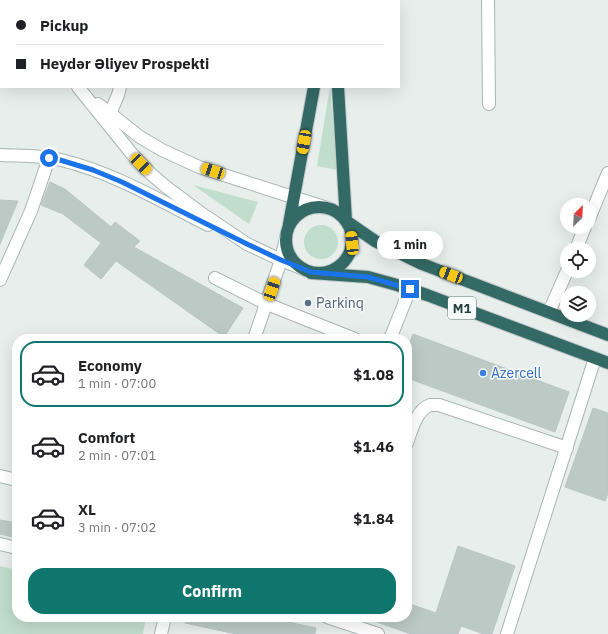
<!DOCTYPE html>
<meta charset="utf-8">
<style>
:root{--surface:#fff;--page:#f6f6f6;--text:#202124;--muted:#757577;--line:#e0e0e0;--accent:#0f766e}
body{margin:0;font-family:"IBM Plex Sans",sans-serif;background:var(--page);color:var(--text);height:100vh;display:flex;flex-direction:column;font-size:15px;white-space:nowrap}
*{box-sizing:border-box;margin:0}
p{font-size:13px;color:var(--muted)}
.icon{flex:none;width:22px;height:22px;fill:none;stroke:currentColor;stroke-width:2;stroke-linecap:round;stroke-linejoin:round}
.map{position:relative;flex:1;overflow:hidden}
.sheet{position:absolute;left:12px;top:334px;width:400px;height:288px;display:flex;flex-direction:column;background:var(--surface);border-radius:16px;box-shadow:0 4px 16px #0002}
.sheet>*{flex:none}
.top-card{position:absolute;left:0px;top:0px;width:400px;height:88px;box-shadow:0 4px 16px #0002;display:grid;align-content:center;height:88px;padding:0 16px;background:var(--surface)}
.needle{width:26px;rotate:24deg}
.tools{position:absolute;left:560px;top:198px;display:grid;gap:8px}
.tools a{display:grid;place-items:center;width:36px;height:36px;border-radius:50%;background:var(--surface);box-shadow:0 4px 16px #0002;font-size:20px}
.end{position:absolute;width:18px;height:18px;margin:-9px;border:5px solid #1a73e8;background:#fff;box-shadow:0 0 0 2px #fff}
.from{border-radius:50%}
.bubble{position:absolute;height:28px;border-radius:14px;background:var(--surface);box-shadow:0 4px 16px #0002;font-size:13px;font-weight:800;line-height:28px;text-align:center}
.car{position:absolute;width:12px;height:24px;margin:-12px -6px;border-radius:5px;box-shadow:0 0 3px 1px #0007;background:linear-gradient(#f5c518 24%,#345 0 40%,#f5c518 0 76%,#345 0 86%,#f5c518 0)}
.top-card b{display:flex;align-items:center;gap:14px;height:38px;font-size:15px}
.top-card b+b{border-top:1px solid var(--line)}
.top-card i{width:10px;height:10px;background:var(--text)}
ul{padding:7px 0 0;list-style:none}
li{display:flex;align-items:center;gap:12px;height:66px;margin:0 8px 6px;padding:0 8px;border:2px solid transparent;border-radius:16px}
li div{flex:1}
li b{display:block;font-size:15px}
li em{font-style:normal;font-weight:800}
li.on{border-color:var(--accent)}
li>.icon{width:36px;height:36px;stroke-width:1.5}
.cta{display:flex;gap:8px;margin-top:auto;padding:8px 16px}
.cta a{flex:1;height:46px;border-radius:16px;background:var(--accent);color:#fff;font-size:16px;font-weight:800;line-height:46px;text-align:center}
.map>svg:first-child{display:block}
.green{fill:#c1ddcd}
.building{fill:#bcc9c5;stroke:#b9c7c4}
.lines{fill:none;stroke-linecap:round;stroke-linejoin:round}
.minor-casing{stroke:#a9b6b4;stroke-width:14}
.highway-casing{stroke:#c2c9c8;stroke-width:14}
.minor{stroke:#fff;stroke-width:12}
.highway{stroke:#346a66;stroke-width:12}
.route{stroke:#1a73e8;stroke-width:5}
.service-dot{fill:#5c6f8a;stroke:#f7fbf9;stroke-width:1.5}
.shop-dot{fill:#3f7fe0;stroke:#f7fbf9;stroke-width:1.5}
.labels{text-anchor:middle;stroke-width:3;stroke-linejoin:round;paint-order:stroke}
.shield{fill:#f7fbf9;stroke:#657775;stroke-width:1}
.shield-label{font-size:13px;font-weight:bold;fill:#263f3c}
.service-label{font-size:14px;fill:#4e5e75;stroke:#f7fbf9;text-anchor:start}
.shop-label{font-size:14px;fill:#366cbe;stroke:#f7fbf9;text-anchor:start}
</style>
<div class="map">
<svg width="608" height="634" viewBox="0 0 608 634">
<rect width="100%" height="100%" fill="#e7eeec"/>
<!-- green -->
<g class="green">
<path d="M330 87 337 170 317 166Z"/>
<path d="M193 185 258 202 249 224Z"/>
<circle cx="321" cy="242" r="17"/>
<path d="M0 566 17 570V617H146L143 634H0Z"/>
</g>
<!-- building -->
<g class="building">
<path d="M50 182 65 189 111 227 115 222 140 241 134 247 243 308 224 337 116 261 101 279 84 265 101 243 63 214 41 205Z"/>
<path d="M0 200 18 201 0 244Z"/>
<path d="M413 334 569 392 555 432 407 378V351Z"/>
<path d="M593 408 608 413V493L605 501 565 487Z"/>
<path d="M0 520 17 523V538L0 534Z"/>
<path d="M458 546 515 566 492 634H484L461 626 458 634H411L368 619V617H407V603L436 613Z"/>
<path d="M186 617H266L316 628 315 634H236L185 623Z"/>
</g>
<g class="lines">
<defs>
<g id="minor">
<path d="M488 0 489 104"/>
<path d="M130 1V0"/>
<path d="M0 2 1 3"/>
<path d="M78 87 132 154 150 173 165 186 201 213 247 244 281 260 301 268"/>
<path d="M98 104 140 137 162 150 199 167 327 208"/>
<path d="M110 114 118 95 120 87"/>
<path d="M0 155C20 156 41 155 61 160 112 172 161 201 208 225"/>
<path d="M589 219 608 173"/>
<path d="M576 249 585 227"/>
<path d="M215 278 267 304 355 339"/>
<path d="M0 280 31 211 49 158"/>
<path d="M549 312 567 271"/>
<path d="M254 339 281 260 286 238"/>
<path d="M390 339 410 289"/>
<path d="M407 443C411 432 416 410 430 405 432 405 437 405 439 405L567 448"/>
<path d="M0 476 17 480"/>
<path d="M0 544 17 548"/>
<path d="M327 617 378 634"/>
<path d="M161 634 165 617"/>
<path d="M507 634 595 358"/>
</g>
<g id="highway">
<path d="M328 1 329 0"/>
<path d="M338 87 346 221 375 241 422 264 608 335"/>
<circle cx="319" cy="240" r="33"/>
<path d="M289 224 314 87"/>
<path d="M311 273 368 277 397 285 427 295 608 363"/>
</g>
</defs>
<!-- minor casing -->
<use href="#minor" class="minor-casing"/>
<!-- highway casing -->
<use href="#highway" class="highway-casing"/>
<!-- minor -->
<use href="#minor" class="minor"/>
<!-- highway -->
<use href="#highway" class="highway"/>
</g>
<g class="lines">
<!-- route -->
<path class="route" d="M49 158 60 160 93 170 122 182 247 244 281 260 311 272 368 277 410 289"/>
</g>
<!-- markers -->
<circle class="service-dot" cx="308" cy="303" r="4"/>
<circle class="shop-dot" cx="483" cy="373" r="4"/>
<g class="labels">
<!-- shield labels -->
<rect class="shield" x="448" y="297" width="28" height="22" rx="3"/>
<g class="shield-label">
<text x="462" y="313">M1</text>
</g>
<!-- service labels -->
<g class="service-label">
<text x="316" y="308">Parkinq</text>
</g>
<!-- shop labels -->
<g class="shop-label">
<text x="491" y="378">Azercell</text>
</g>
</g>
</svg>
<div class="tools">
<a><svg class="needle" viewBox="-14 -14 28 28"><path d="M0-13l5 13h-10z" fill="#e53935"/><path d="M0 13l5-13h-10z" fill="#757577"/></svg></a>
<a><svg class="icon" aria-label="locate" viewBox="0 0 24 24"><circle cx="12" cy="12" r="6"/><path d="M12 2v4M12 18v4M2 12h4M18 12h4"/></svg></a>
<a><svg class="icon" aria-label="layers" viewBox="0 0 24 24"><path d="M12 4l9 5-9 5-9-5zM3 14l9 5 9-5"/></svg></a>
</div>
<i class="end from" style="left:49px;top:158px"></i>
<i class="end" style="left:410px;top:289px"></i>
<div class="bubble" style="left:377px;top:231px;width:66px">1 min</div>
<i class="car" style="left:304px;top:142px;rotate:190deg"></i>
<i class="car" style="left:141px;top:164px;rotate:136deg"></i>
<i class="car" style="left:213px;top:171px;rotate:288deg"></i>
<i class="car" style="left:352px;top:243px;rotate:354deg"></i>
<i class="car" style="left:451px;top:275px;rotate:291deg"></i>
<i class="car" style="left:272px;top:289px;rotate:18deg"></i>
<div class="top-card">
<b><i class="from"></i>Pickup</b>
<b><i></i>Heydər Əliyev Prospekti</b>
</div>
<section class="sheet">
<ul>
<li class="on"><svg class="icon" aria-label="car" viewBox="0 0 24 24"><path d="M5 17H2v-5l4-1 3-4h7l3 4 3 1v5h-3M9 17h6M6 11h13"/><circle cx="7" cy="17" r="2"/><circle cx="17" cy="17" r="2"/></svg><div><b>Economy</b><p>1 min · 07:00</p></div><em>$1.08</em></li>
<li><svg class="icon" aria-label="car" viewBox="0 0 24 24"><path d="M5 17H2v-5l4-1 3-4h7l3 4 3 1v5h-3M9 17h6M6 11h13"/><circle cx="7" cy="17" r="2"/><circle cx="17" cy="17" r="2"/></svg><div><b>Comfort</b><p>2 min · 07:01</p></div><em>$1.46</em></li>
<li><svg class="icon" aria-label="car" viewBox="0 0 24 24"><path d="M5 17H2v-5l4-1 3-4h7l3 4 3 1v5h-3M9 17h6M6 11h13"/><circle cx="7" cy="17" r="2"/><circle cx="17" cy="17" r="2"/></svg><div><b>XL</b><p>3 min · 07:02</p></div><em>$1.84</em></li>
</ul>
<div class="cta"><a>Confirm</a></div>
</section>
</div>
